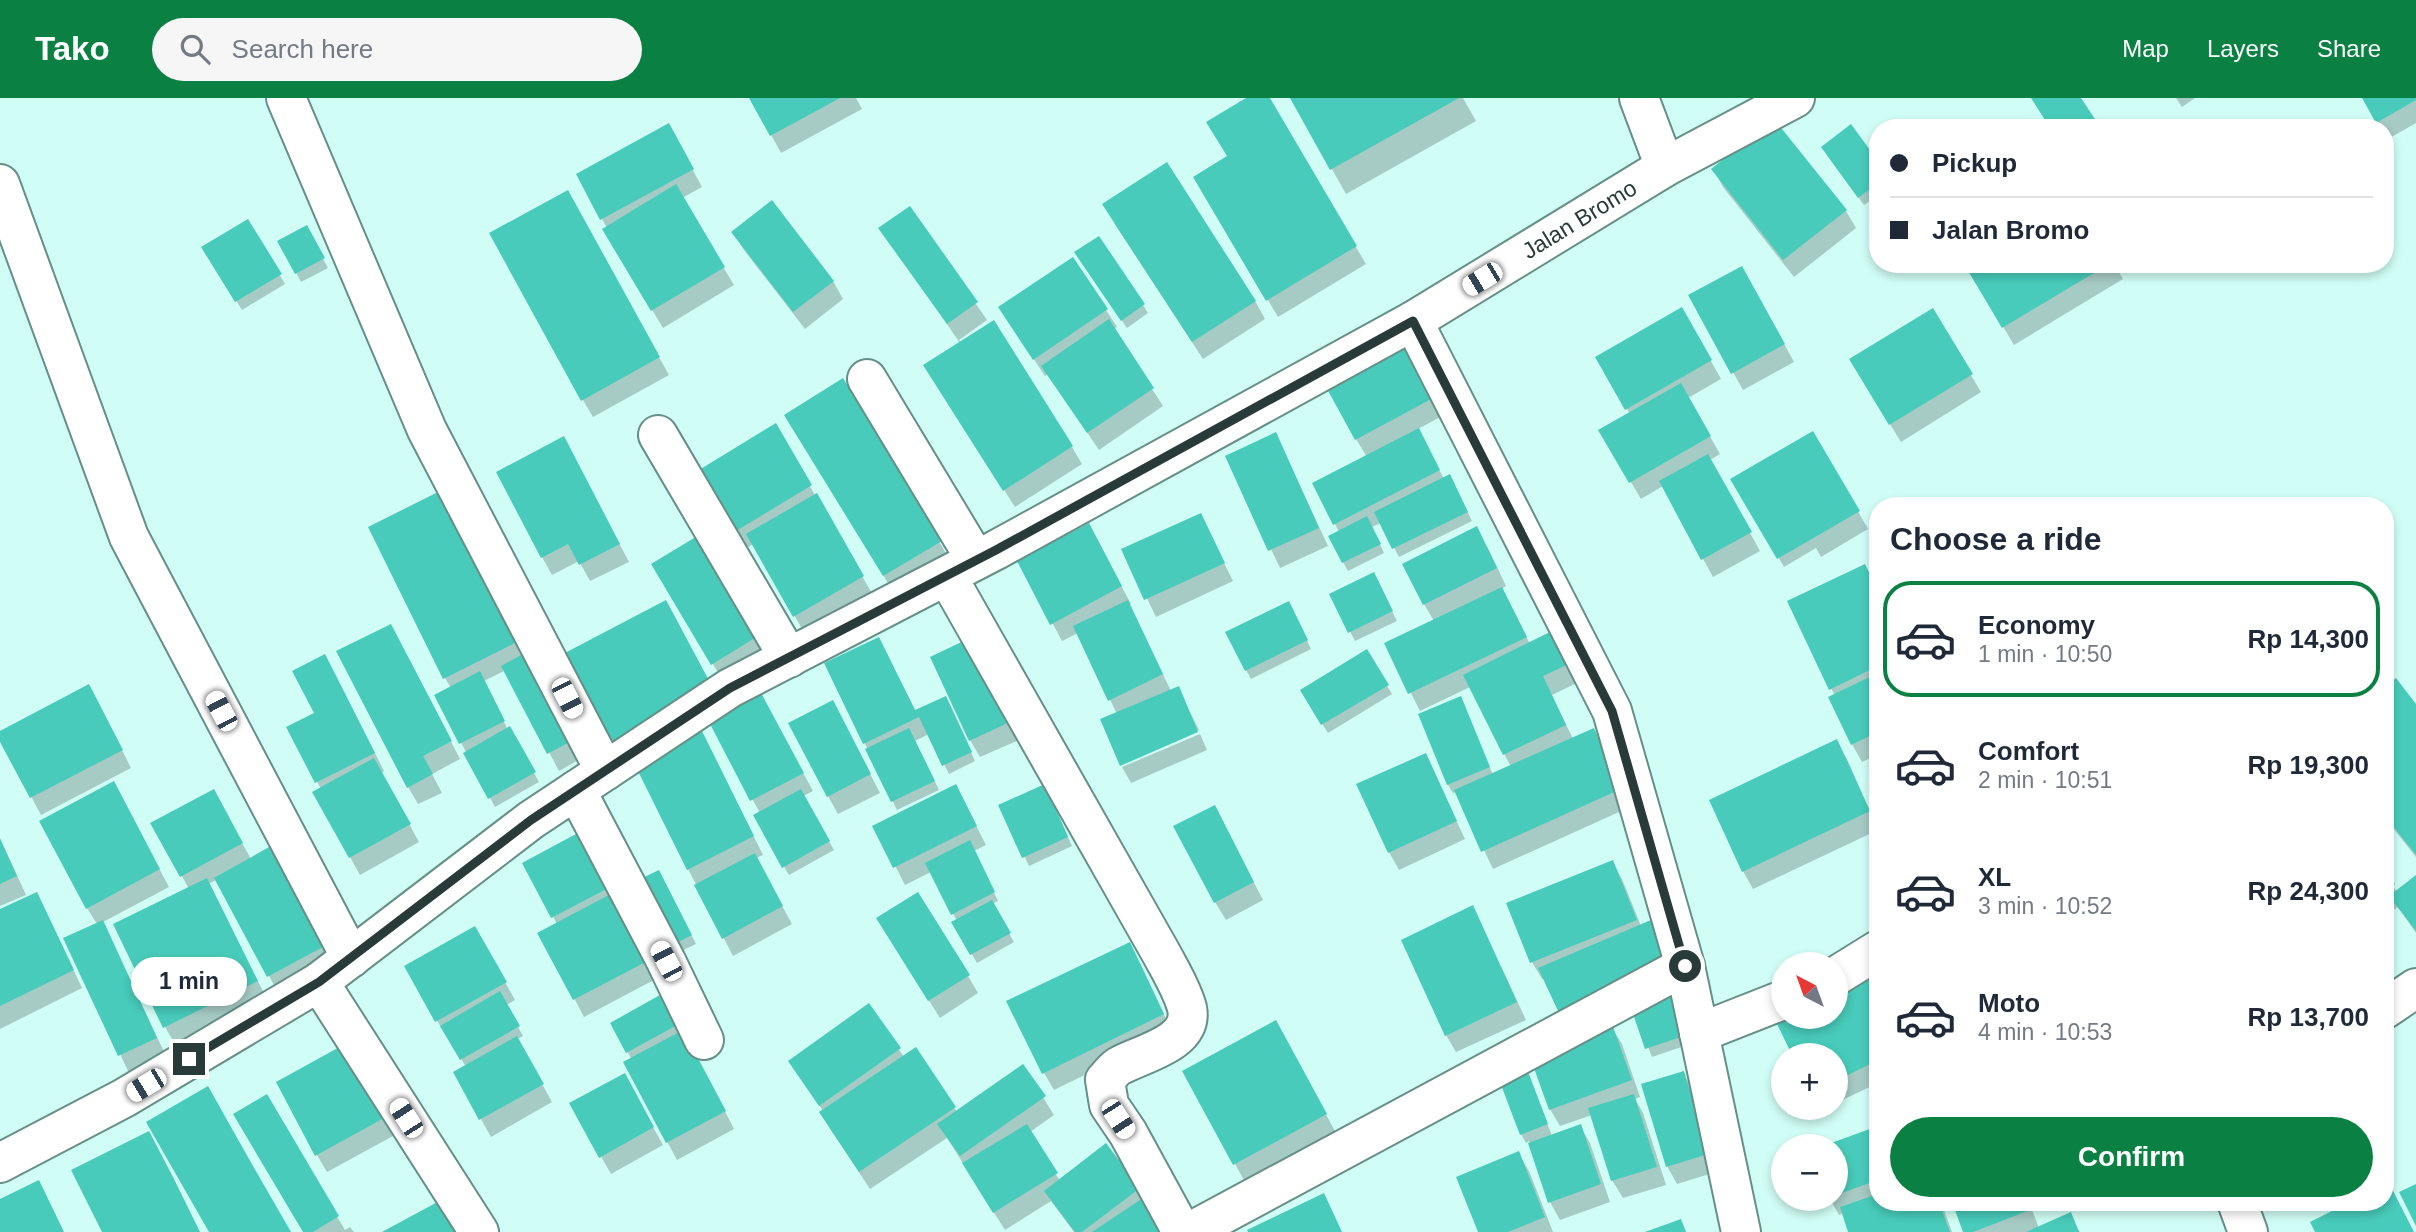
<!DOCTYPE html>
<meta charset="utf-8">
<style>
:root{--surface:#fff;--page:#f6f6f7;--text:#1f2937;--muted:#747a83;--line:#e0e1e3;--accent:#0b8043}
body{margin:0;font-family:Helvetica,sans-serif;background:var(--page);color:var(--text);height:100vh;display:flex;flex-direction:column;font-size:26px;white-space:nowrap}
*{box-sizing:border-box;margin:0}
p{font-size:23px;color:var(--muted)}
.icon{flex:none;width:38px;height:38px;fill:none;stroke:currentColor;stroke-width:2;stroke-linecap:round;stroke-linejoin:round}
.map{position:relative;flex:1;overflow:hidden}
.sheet{position:absolute;left:1869px;top:399px;width:525px;height:714px;display:flex;flex-direction:column;background:var(--surface);border-radius:28px;box-shadow:0 4px 10px #0003}
.sheet>*{flex:none}
.guide{position:absolute;left:1869px;top:21px;width:525px;height:154px;border-radius:28px;box-shadow:0 4px 10px #0003;display:grid;align-content:center;height:154px;padding:0 21px;background:var(--surface)}
.needle{width:46px;rotate:319deg}
.buttons{position:absolute;left:1771px;top:854px;display:grid;gap:14px}
.buttons a{display:grid;place-items:center;width:77px;height:77px;border-radius:50%;background:var(--surface);box-shadow:0 4px 10px #0003;font-size:35px}
.end{position:absolute;width:32px;height:32px;margin:-16px;border:9px solid #293b38;background:#fff;box-shadow:0 0 0 4px #fff}
.from{border-radius:50%}
.bubble{position:absolute;height:49px;border-radius:24px;background:var(--surface);box-shadow:0 4px 10px #0003;font-size:23px;font-weight:700;line-height:49px;text-align:center}
.car{position:absolute;width:21px;height:42px;margin:-21px -10px;border-radius:9px;box-shadow:0 0 5px 2px #0007;background:linear-gradient(#fff 24%,#345 0 40%,#fff 0 76%,#345 0 86%,#fff 0)}
.guide b{display:flex;align-items:center;gap:24px;height:66px;font-size:26px}
.guide b+b{border-top:2px solid var(--line)}
.guide i{width:18px;height:18px;background:var(--text)}
ul{padding:0;list-style:none}
li{display:flex;align-items:center;gap:21px;height:116px;margin:0 14px 10px;padding:0 7px;border:4px solid transparent;border-radius:28px}
li div{flex:1}
li b{display:block;font-size:26px}
li em{font-style:normal;font-weight:700}
li.on{border-color:var(--accent)}
li>.icon{width:63px;height:63px;stroke-width:1.5}
h2{padding:0 21px;font-size:32px;line-height:84px}
.button{display:flex;gap:14px;margin-top:auto;padding:14px 21px}
.button a{flex:1;height:80px;border-radius:42px;background:var(--accent);color:#fff;font-size:28px;font-weight:700;line-height:80px;text-align:center}
header{display:flex;align-items:center;gap:42px;box-sizing:border-box;height:98px;padding:0 35px;background:var(--accent);color:#fff}
header strong{font-size:33px}
nav{display:flex;gap:38px;margin-inline-start:auto;font-size:24px}
.search{width:490px;height:63px;background:var(--page);display:flex;align-items:center;gap:18px;box-sizing:border-box;padding:0 24px;border-radius:38px;color:var(--muted);font-size:26px}
.map>svg:first-child{display:block}
.shadow{fill:#0003}
.building{fill:#48cbba}
.lines{fill:none;stroke-linecap:round;stroke-linejoin:round}
.minor-casing{stroke:#658f87;stroke-width:42}
.minor{stroke:#fff;stroke-width:38}
.route{stroke:#293b38;stroke-width:9}
.labels{text-anchor:middle;stroke-width:5;stroke-linejoin:round;paint-order:stroke}
.street-label{font-size:23px;fill:#293b38;stroke:#fff}
</style>
<header>
<strong>Tako</strong>
<div class="search"><svg class="icon" aria-label="search" viewBox="0 0 24 24"><circle cx="10" cy="10" r="6"/><path d="M15 15l6 6"/></svg>Search here</div>
<nav><a>Map</a><a>Layers</a><a>Share</a></nav>
</header>
<div class="map">
<svg width="2416" height="1134" viewBox="0 0 2416 1134">
<rect width="100%" height="100%" fill="#d0fdf5"/>
<!-- shadow -->
<g class="shadow">
<path d="M751 0H856L862 11 781 55Z"/>
<path d="M1249 0H1267L1366 166 1278 219 1196 80 1229 59Z"/>
<path d="M1292 0H1463L1476 23 1346 96Z"/>
<path d="M2176 0H2195L2182 9Z"/>
<path d="M2364 0H2416V25L2388 41 2385 30H2381Z"/>
<path d="M678 45 702 89 682 100 734 187 663 230 604 131 607 130 578 77Z"/>
<path d="M1828 58 1878 66V97L1864 107Z"/>
<path d="M1713 71 1846 113 1856 130 1794 179 1723 89Z"/>
<path d="M910 110 987 222 959 242 1072 349 1082 366 1015 409 936 285 960 245 881 131Z"/>
<path d="M577 112 669 277 593 319 583 302Z"/>
<path d="M248 123 285 186 242 212 204 150Z"/>
<path d="M1114 125 1255 203 1265 221 1203 261Z"/>
<path d="M306 129 328 170 301 184 280 144Z"/>
<path d="M733 134 833 183 843 201 805 231 744 152Z"/>
<path d="M1081 163 1143 207 1148 215 1127 230Z"/>
<path d="M1966 166H2114L2123 181 2014 247Z"/>
<path d="M2140 166H2158L2146 174Z"/>
<path d="M1742 170 1794 264 1743 292 1691 198Z"/>
<path d="M1000 210 1106 212 1117 229 1113 231 1163 308 1099 352 1048 276 1045 278Z"/>
<path d="M1682 211 1721 281 1688 300 1720 356 1710 362 1760 453 1713 479 1663 388 1641 401 1600 332 1630 316 1597 259Z"/>
<path d="M1932 212 1981 294 1901 344 1861 279Z"/>
<path d="M1407 248 1444 317 1418 331 1444 381 1454 387 1472 423 1399 459 1381 425 1372 429 1384 455 1348 473 1343 464 1339 434 1335 426 1367 359 1356 341Z"/>
<path d="M843 283 950 462 894 495 797 335Z"/>
<path d="M775 328 873 497 805 536 753 446 747 450 701 373Z"/>
<path d="M1813 335 1868 431 1821 459 1816 450 1784 469 1733 382Z"/>
<path d="M1276 336 1328 448 1280 470 1227 359Z"/>
<path d="M573 358 629 464 590 483 579 463 552 477 542 459Z"/>
<path d="M447 391 589 656 559 673 506 572 484 583 508 632 510 630 539 684 495 709 436 597 451 590 445 580Z"/>
<path d="M1200 417 1233 483 1156 519 1124 452Z"/>
<path d="M704 437 772 553 723 583 654 467Z"/>
<path d="M1098 445 1131 506 1129 507 1171 593 1178 590 1199 632 1121 666 1117 616 1078 535 1062 543 1020 464Z"/>
<path d="M1487 448 1506 488 1501 491 1530 546 1558 533 1583 582 1552 597 1573 641 1593 632 1630 709 1493 771 1456 694 1453 695 1448 687 1421 617 1465 609 1493 677 1511 669 1470 589 1420 613 1386 546 1434 523 1424 506Z"/>
<path d="M1378 485 1397 523 1355 543 1331 497Z"/>
<path d="M1878 493V656L1862 664 1852 646 1835 598 1789 504Z"/>
<path d="M1293 513 1311 551 1251 581 1246 572Z"/>
<path d="M879 541 916 614 950 609 975 663 949 676 929 636 915 643 939 692 897 712 826 565Z"/>
<path d="M971 542 1019 642 980 659 970 642Z"/>
<path d="M400 546 460 661 432 676 442 695 418 706 408 689Z"/>
<path d="M1366 554 1392 596 1328 635 1302 593Z"/>
<path d="M335 576 384 673 381 675 419 744 360 777 314 694 321 691 289 630 316 616Z"/>
<path d="M2385 590 2416 608V759L2385 720Z"/>
<path d="M99 606 131 670 41 717 0 640V635Z"/>
<path d="M769 612 813 693 803 698 834 752 789 777 755 718 760 715 709 621Z"/>
<path d="M842 622 880 695 838 716 828 698Z"/>
<path d="M1200 636 1207 652 1131 685 1122 669Z"/>
<path d="M1836 644 1847 661 1878 732 1753 791 1743 773Z"/>
<path d="M708 647 763 757 756 760 792 826 733 858 688 771Z"/>
<path d="M1425 657 1465 741 1399 772 1389 754Z"/>
<path d="M956 688 986 747 974 753 998 803 992 806 1014 844 977 865 954 825 957 823 931 774 905 787 875 728Z"/>
<path d="M213 693 251 761 341 862 279 896 216 782 208 786 267 901 175 946 165 929 189 791 153 725Z"/>
<path d="M1049 697 1072 748 1029 768 1000 707Z"/>
<path d="M123 703 169 789 103 824 166 958 129 975 66 841 97 826 87 810Z"/>
<path d="M1224 727 1263 802 1226 822 1215 804Z"/>
<path d="M588 732 667 875 584 919 540 835 557 826 524 766Z"/>
<path d="M0 740 26 797 0 808Z"/>
<path d="M1612 764 1622 781 1641 828 1696 944 1652 959 1631 905 1545 880 1542 881 1532 864Z"/>
<path d="M2385 776 2397 794 2416 780V835L2398 809 2385 818Z"/>
<path d="M664 783 696 846 669 859Z"/>
<path d="M0 813 46 814 82 890 0 931Z"/>
<path d="M475 830 515 902 506 907 523 938 517 941 552 1004 491 1039 455 975 466 969 448 939 447 940 406 868Z"/>
<path d="M888 838 968 878 978 895 940 920Z"/>
<path d="M1139 863 1172 934 1054 992 1044 975Z"/>
<path d="M1501 868 1526 922 1456 954 1446 937Z"/>
<path d="M1873 882 1878 891V985L1836 1005V957H1794L1779 927 1796 919H1836V900Z"/>
<path d="M659 900 711 986 734 1031 677 1062 625 965 632 962 612 926Z"/>
<path d="M869 908 904 959 916 952 957 1014 1023 968 1054 1017 1030 1034 1060 1083 1106 1048 1169 1134H1074L1051 1103 1005 1132 947 1040 870 1091 831 1032 823 1013 790 963Z"/>
<path d="M1611 928 1622 946 1640 999 1635 1001 1643 1015 1666 1087 1623 1100 1612 1082 1592 1017 1560 1028 1550 1011Z"/>
<path d="M1286 942 1336 1035 1245 1084 1235 1066Z"/>
<path d="M354 966 393 1038 327 1074 317 1057Z"/>
<path d="M1527 971 1552 1038 1580 1028 1590 1045 1610 1104 1560 1122 1550 1104 1529 1043 1526 1045 1521 1036Z"/>
<path d="M1683 975 1693 992 1716 1074 1677 1086 1667 1068Z"/>
<path d="M624 977 663 1047 611 1076 571 1006Z"/>
<path d="M267 999 345 1132 350 1129 354 1134H304Z"/>
<path d="M1878 1030V1104H1941L1952 1134H1850L1843 1115 1839 1117 1830 1101H1836V1048H1827Z"/>
<path d="M1518 1055 1529 1073 1553 1134H1479Z"/>
<path d="M1953 1104H2029L2039 1130 2070 1117 2080 1134H1965Z"/>
</g>
<!-- building -->
<g class="building">
<path d="M749 0H840L770 38Z"/>
<path d="M1246 0H1270L1357 148 1266 203 1193 79 1227 58 1206 24Z"/>
<path d="M1290 0H1459L1330 72Z"/>
<path d="M2031 0H2081L2101 30H2050Z"/>
<path d="M2362 0H2416V2L2376 25Z"/>
<path d="M1774 21 1847 112 1783 162 1711 71Z"/>
<path d="M669 25 694 71 600 122 576 76Z"/>
<path d="M1851 26 1878 63V85L1858 100 1821 49Z"/>
<path d="M1167 64 1256 203 1192 244 1102 106Z"/>
<path d="M676 86 725 169 651 213 602 131Z"/>
<path d="M568 92 660 259 581 303 489 135Z"/>
<path d="M772 102 834 183 793 214 731 134Z"/>
<path d="M910 108 978 204 947 226 878 130Z"/>
<path d="M248 121 282 176 235 204 201 149Z"/>
<path d="M307 127 325 160 295 176 277 143Z"/>
<path d="M1099 138 1145 206 1121 223 1074 154Z"/>
<path d="M1073 159 1108 211 1033 262 998 209Z"/>
<path d="M1964 166H2109L2002 230Z"/>
<path d="M1742 168 1785 246 1731 276 1688 197Z"/>
<path d="M1682 209 1712 262 1625 312 1595 259Z"/>
<path d="M1933 210 1973 276 1889 327 1849 261Z"/>
<path d="M1109 221 1154 290 1087 335 1041 268Z"/>
<path d="M994 222 1073 348 1003 393 923 267Z"/>
<path d="M1408 246 1435 299 1355 342 1326 289Z"/>
<path d="M843 280 942 443 883 478 784 317Z"/>
<path d="M1681 285 1711 338 1629 385 1598 332Z"/>
<path d="M776 325 812 387 736 433 699 372Z"/>
<path d="M1419 330 1440 372 1333 427 1312 385Z"/>
<path d="M1813 333 1860 413 1777 461 1730 381Z"/>
<path d="M1276 334 1319 430 1268 453 1225 358Z"/>
<path d="M564 338 620 446 579 467 568 446 541 460 496 374Z"/>
<path d="M1708 356 1752 434 1701 462 1659 383Z"/>
<path d="M1450 376 1468 414 1392 451 1374 414Z"/>
<path d="M448 389 523 541 443 581 368 429Z"/>
<path d="M817 395 864 478 793 519 746 436Z"/>
<path d="M1201 415 1225 465 1144 502 1121 451Z"/>
<path d="M1367 418 1381 446 1342 465 1328 438Z"/>
<path d="M1089 425 1122 488 1050 527 1017 463Z"/>
<path d="M1477 428 1497 470 1423 507 1402 466Z"/>
<path d="M704 434 763 535 711 567 651 466Z"/>
<path d="M1865 466 1878 493V568L1829 592 1787 503Z"/>
<path d="M1374 474 1393 513 1348 535 1329 496Z"/>
<path d="M1502 489 1527 539 1408 596 1384 545Z"/>
<path d="M666 502 713 590 611 645 563 556Z"/>
<path d="M1128 502 1163 576 1108 603 1073 528Z"/>
<path d="M1289 503 1308 542 1245 573 1225 534Z"/>
<path d="M391 526 452 643 423 658 433 676 407 690 336 553Z"/>
<path d="M1558 530 1575 563 1543 578 1566 627 1503 657 1463 577Z"/>
<path d="M879 539 915 612 946 598 972 654 942 668 919 619 863 646 824 565Z"/>
<path d="M972 539 1010 624 969 643 930 559Z"/>
<path d="M534 550 581 638 547 656 501 568Z"/>
<path d="M1367 551 1389 587 1321 627 1300 592Z"/>
<path d="M325 556 375 655 315 685 286 629 314 615 292 573Z"/>
<path d="M480 573 505 623 459 646 434 597Z"/>
<path d="M1878 575V634L1851 647 1828 599Z"/>
<path d="M2396 580 2416 606V757L2385 718V588Z"/>
<path d="M89 586 123 652 30 700 0 644V633Z"/>
<path d="M1179 588 1198 634 1120 668 1100 621Z"/>
<path d="M760 593 804 675 750 703 707 620Z"/>
<path d="M1461 598 1490 669 1447 687 1418 616Z"/>
<path d="M833 602 871 676 827 699 788 625Z"/>
<path d="M699 627 754 738 687 772 632 661Z"/>
<path d="M510 628 536 674 488 701 463 655Z"/>
<path d="M909 630 935 683 891 704 865 651Z"/>
<path d="M1594 630 1621 691 1481 754 1454 692Z"/>
<path d="M1837 641 1870 713 1742 774 1709 702Z"/>
<path d="M1426 655 1457 723 1388 755 1356 686Z"/>
<path d="M374 660 411 726 349 760 312 694Z"/>
<path d="M114 683 160 771 86 811 39 723Z"/>
<path d="M956 686 977 728 893 770 872 728Z"/>
<path d="M1045 686 1068 739 1022 760 998 707Z"/>
<path d="M214 691 243 745 180 779 150 725Z"/>
<path d="M801 691 830 743 782 770 753 717Z"/>
<path d="M1215 707 1254 784 1214 805 1173 728Z"/>
<path d="M589 729 618 785 551 820 522 765Z"/>
<path d="M0 741 17 778 0 786Z"/>
<path d="M970 742 995 794 951 817 925 765Z"/>
<path d="M278 744 332 844 267 879 214 780Z"/>
<path d="M755 755 783 808 722 841 694 787Z"/>
<path d="M1613 762 1637 822 1530 865 1506 805Z"/>
<path d="M659 772 692 837 663 852 630 786Z"/>
<path d="M2385 774 2395 786 2385 793Z"/>
<path d="M2416 777V833L2389 798Z"/>
<path d="M207 780 258 883 163 930 113 826Z"/>
<path d="M622 790 659 857 573 902 537 835Z"/>
<path d="M37 794 74 872 0 908V811Z"/>
<path d="M918 794 970 877 928 903 876 820Z"/>
<path d="M992 802 1011 835 970 857 951 824Z"/>
<path d="M1473 807 1517 904 1445 938 1401 842Z"/>
<path d="M1658 819 1676 863 1559 915 1538 870Z"/>
<path d="M103 822 157 940 118 958 63 840Z"/>
<path d="M475 828 507 884 435 924 404 868Z"/>
<path d="M1130 844 1164 916 1042 976 1006 903Z"/>
<path d="M1873 880 1878 889V962L1836 983V957H1792L1777 926 1792 919H1836V898Z"/>
<path d="M1677 888 1693 935 1645 951 1629 904Z"/>
<path d="M500 893 520 928 460 962 440 928Z"/>
<path d="M660 897 677 927 626 955 610 925Z"/>
<path d="M869 905 901 950 819 1008 788 963Z"/>
<path d="M1276 922 1327 1016 1233 1067 1182 973Z"/>
<path d="M1612 926 1632 982 1549 1012 1529 956Z"/>
<path d="M683 932 726 1013 666 1045 623 964Z"/>
<path d="M517 938 544 986 479 1022 453 974Z"/>
<path d="M345 946 384 1020 315 1058 276 984Z"/>
<path d="M916 949 956 1009 859 1074 819 1014Z"/>
<path d="M1523 961 1548 1026 1520 1037 1495 971Z"/>
<path d="M1023 966 1046 998 960 1058 937 1026Z"/>
<path d="M1684 973 1708 1056 1666 1069 1641 986Z"/>
<path d="M625 975 654 1029 599 1060 569 1005Z"/>
<path d="M208 988 249 1061 291 1134H209L146 1024Z"/>
<path d="M267 996 339 1118 313 1134H303L233 1016Z"/>
<path d="M1634 996 1657 1069 1611 1083 1588 1010Z"/>
<path d="M1027 1026 1058 1075 993 1115 962 1065Z"/>
<path d="M1581 1026 1601 1086 1548 1105 1528 1045Z"/>
<path d="M1878 1028V1082L1836 1097V1048H1823Z"/>
<path d="M149 1033 174 1081 200 1134H102L71 1072Z"/>
<path d="M1106 1045 1140 1090 1082 1134H1075L1044 1093Z"/>
<path d="M1519 1053 1545 1119 1508 1134H1478L1456 1079Z"/>
<path d="M39 1082 64 1134H0V1101Z"/>
<path d="M2389 1085 2414 1134H2315L2310 1124 2350 1104H2385V1086Z"/>
<path d="M2416 1086V1128L2399 1094Z"/>
<path d="M1324 1095 1342 1134H1248L1247 1132Z"/>
<path d="M1878 1096V1104H1939L1950 1134H1848L1840 1109Z"/>
<path d="M1146 1098 1167 1134H1092Z"/>
<path d="M443 1101 460 1134H382Z"/>
<path d="M1952 1104H2027L2030 1112 1973 1134H1963Z"/>
<path d="M2071 1114 2079 1134H2026Z"/>
<path d="M1681 1121 1686 1134H1645Z"/>
</g>
<g class="lines">
<defs>
<g id="minor">
<path d="M286 0 427 332 605 673"/>
<path d="M1639 0 1665 69"/>
<path d="M0 86 129 439 351 860"/>
<path d="M1413 223 1612 613 1685 868 1741 1134"/>
<path d="M867 281 976 462"/>
<path d="M658 337 789 560"/>
<path d="M947 478 1161 855C1170 872 1182 891 1187 910 1194 945 1143 955 1121 967 1114 970 1110 977 1105 982L1109 1007 1128 1035 1182 1134"/>
<path d="M576 692 666 863 704 942"/>
<path d="M1836 878 1878 852"/>
<path d="M319 884 479 1134"/>
<path d="M2385 911 2416 890"/>
<path d="M1699 935 1783 902"/>
<path id="s1" d="M0 1065 124 1000 319 884 531 722 730 590 996 452 1413 223 1665 69 1795 0"/>
<path d="M2237 1104 2248 1134"/>
<path d="M1190 1134 1685 868"/>
</g>
</defs>
<!-- minor casing -->
<use href="#minor" class="minor-casing"/>
<!-- minor -->
<use href="#minor" class="minor"/>
</g>
<g class="lines">
<!-- route -->
<path class="route" d="M189 961 319 884 531 722 730 590 996 452 1413 223 1612 613 1685 868"/>
</g>
<g class="labels">
<!-- street labels -->
<g class="street-label">
<text dy="8" stroke="none"><textPath href="#s1" startOffset="1843">Jalan Bromo</textPath></text>
</g>
</g>
</svg>
<div class="buttons">
<a><svg class="needle" viewBox="-14 -14 28 28"><path d="M0-13l5 13h-10z" fill="#e53935"/><path d="M0 13l5-13h-10z" fill="#747a83"/></svg></a>
<a>+</a>
<a>−</a>
</div>
<i class="end from" style="left:1685px;top:868px"></i>
<i class="end" style="left:189px;top:961px"></i>
<div class="bubble" style="left:131px;top:859px;width:116px">1 min</div>
<i class="car" style="left:1482px;top:181px;rotate:239deg"></i>
<i class="car" style="left:567px;top:600px;rotate:153deg"></i>
<i class="car" style="left:221px;top:613px;rotate:332deg"></i>
<i class="car" style="left:666px;top:863px;rotate:332deg"></i>
<i class="car" style="left:146px;top:987px;rotate:239deg"></i>
<i class="car" style="left:406px;top:1020px;rotate:327deg"></i>
<i class="car" style="left:1118px;top:1021px;rotate:147deg"></i>
<div class="guide">
<b><i class="from"></i>Pickup</b>
<b><i></i>Jalan Bromo</b>
</div>
<section class="sheet">
<h2>Choose a ride</h2>
<ul>
<li class="on"><svg class="icon" aria-label="car" viewBox="0 0 24 24"><path d="M5 17H2v-5l4-1 3-4h7l3 4 3 1v5h-3M9 17h6M6 11h13"/><circle cx="7" cy="17" r="2"/><circle cx="17" cy="17" r="2"/></svg><div><b>Economy</b><p>1 min · 10:50</p></div><em>Rp 14,300</em></li>
<li><svg class="icon" aria-label="car" viewBox="0 0 24 24"><path d="M5 17H2v-5l4-1 3-4h7l3 4 3 1v5h-3M9 17h6M6 11h13"/><circle cx="7" cy="17" r="2"/><circle cx="17" cy="17" r="2"/></svg><div><b>Comfort</b><p>2 min · 10:51</p></div><em>Rp 19,300</em></li>
<li><svg class="icon" aria-label="car" viewBox="0 0 24 24"><path d="M5 17H2v-5l4-1 3-4h7l3 4 3 1v5h-3M9 17h6M6 11h13"/><circle cx="7" cy="17" r="2"/><circle cx="17" cy="17" r="2"/></svg><div><b>XL</b><p>3 min · 10:52</p></div><em>Rp 24,300</em></li>
<li><svg class="icon" aria-label="car" viewBox="0 0 24 24"><path d="M5 17H2v-5l4-1 3-4h7l3 4 3 1v5h-3M9 17h6M6 11h13"/><circle cx="7" cy="17" r="2"/><circle cx="17" cy="17" r="2"/></svg><div><b>Moto</b><p>4 min · 10:53</p></div><em>Rp 13,700</em></li>
</ul>
<div class="button"><a>Confirm</a></div>
</section>
</div>
